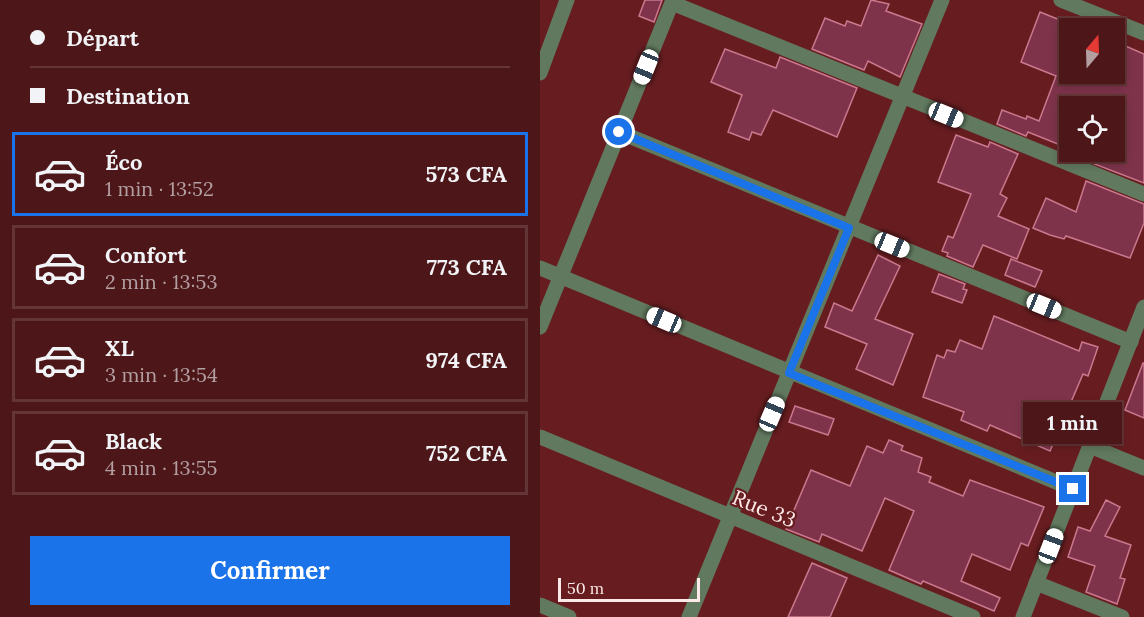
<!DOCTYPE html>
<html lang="fr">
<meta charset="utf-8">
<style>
:root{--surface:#4d1618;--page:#541f21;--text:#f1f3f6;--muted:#b39fa2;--line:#643537;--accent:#1a73e8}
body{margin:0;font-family:Lora,serif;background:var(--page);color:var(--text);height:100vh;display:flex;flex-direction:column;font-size:22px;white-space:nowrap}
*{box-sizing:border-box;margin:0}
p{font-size:20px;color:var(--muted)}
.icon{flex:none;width:33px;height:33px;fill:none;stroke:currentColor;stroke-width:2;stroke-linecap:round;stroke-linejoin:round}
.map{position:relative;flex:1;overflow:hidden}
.sheet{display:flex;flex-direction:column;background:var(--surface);width:540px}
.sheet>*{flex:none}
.banner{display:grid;align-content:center;height:132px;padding:0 30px;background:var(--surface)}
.needle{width:39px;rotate:19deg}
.tools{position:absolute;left:519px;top:18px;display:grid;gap:12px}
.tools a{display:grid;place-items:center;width:66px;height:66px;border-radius:0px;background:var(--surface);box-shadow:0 3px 9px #0003,0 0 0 2px var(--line);font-size:30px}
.scale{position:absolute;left:18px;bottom:15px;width:142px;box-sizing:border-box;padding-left:6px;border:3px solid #fce9e8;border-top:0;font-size:16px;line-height:21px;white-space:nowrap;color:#fce9e8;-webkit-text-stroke:4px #671d20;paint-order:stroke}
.end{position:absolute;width:27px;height:27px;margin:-14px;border:8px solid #1a73e8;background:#fff;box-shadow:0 0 0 3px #fff}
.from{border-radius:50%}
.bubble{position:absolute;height:42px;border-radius:0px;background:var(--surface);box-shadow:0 3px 9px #0003,0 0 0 2px var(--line);font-size:20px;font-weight:700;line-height:42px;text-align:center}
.car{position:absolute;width:18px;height:36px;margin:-18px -9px;border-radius:8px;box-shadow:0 0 4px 2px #0007;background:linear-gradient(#fff 24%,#345 0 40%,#fff 0 76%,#345 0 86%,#fff 0)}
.banner b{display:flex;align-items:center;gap:21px;height:57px;font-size:22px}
.banner b+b{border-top:2px solid var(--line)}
.banner i{width:15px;height:15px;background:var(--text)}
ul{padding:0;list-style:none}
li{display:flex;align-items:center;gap:18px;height:84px;margin:0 12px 9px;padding:0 18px;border:3px solid var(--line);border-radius:0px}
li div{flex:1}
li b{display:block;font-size:22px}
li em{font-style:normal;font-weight:700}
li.active{border-color:var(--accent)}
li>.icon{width:54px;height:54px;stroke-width:1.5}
.action{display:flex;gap:12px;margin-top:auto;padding:12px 30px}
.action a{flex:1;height:69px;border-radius:0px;background:var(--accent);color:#fff;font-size:24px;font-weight:700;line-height:69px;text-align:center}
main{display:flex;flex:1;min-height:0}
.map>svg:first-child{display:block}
.building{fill:#7e334b;stroke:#cb788f;stroke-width:1.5}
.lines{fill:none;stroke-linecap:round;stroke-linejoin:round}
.minor{stroke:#61795f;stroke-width:15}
.route{stroke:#1a73e8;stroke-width:8}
.labels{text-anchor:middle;stroke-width:4.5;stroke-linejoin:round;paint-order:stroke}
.street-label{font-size:21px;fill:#fce9e8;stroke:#671d20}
</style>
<main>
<section class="sheet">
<div class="banner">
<b><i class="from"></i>Départ</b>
<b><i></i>Destination</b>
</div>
<ul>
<li class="active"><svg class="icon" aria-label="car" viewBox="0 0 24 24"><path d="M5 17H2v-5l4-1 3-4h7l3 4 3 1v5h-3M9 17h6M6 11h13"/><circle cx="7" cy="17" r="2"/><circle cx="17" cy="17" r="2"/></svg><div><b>Éco</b><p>1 min · 13:52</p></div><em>573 CFA</em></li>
<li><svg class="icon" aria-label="car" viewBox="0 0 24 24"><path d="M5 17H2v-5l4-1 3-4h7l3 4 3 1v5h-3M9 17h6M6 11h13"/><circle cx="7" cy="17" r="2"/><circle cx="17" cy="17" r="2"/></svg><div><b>Confort</b><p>2 min · 13:53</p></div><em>773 CFA</em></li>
<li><svg class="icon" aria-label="car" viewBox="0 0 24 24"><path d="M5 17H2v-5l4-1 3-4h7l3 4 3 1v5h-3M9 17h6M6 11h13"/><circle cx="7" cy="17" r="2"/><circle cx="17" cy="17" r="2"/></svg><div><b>XL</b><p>3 min · 13:54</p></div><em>974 CFA</em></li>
<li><svg class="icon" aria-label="car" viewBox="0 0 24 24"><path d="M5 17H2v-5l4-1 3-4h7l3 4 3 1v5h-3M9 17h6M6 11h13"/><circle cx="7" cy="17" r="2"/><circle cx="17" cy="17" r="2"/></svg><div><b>Black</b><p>4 min · 13:55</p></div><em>752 CFA</em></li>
</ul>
<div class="action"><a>Confirmer</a></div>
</section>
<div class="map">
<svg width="604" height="617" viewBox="0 0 604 617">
<rect width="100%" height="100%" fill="#671d20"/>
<!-- building -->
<g class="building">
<path d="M105 0H122L114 22 99 16Z"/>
<path d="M331 0 349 4 346 11 382 24 360 77 328 61 324 70 272 49 285 18 305 26 307 21 321 26Z"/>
<path d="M500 12 530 24V74H574V41L604 54V183L552 163 556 152H574V106H530V149L488 132 486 136 457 124 462 110 486 119 487 116 499 121 516 76 481 62Z"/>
<path d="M185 49 236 68 240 57 317 88 297 137 233 110 221 135 212 132 209 140 188 132 202 95 171 82Z"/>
<path d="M416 135 448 147 450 142 478 154 460 194 467 198 458 216 489 229 477 259 443 245 433 267 407 256 408 253 402 251 408 236 413 238 431 194 398 182Z"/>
<path d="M546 181 604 204V223L590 258 526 236 524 239 510 235 493 228 506 198 536 212Z"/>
<path d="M338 255 360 266 335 319 373 334 353 385 316 369 327 344 285 327 294 303 312 311Z"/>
<path d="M471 259 502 271 495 287 465 275Z"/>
<path d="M399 274 425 284 423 289 427 290 422 303 392 292Z"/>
<path d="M454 316 539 351 542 342 558 347 548 376 543 374 510 451 450 425 447 431 421 420 424 412 383 397 397 355 404 358 407 350 415 352 420 340 442 349Z"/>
<path d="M603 363H604V418L585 410Z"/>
<path d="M255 406 294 419 288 435 249 422Z"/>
<path d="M349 440 363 446 361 450 382 458 378 472 391 477 389 482 423 496 430 480 504 507 488 546 481 543 470 570 432 554 421 581 460 598 454 611 383 581 381 584 349 570 374 511 345 498 322 551 282 534 279 542 246 529 271 470 310 486 327 446 343 453Z"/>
<path d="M566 500 580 507 565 536 591 545 580 578 585 579 577 604 546 592 555 566 528 557 538 527 550 531Z"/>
<path d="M272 563 307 578 290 617H248Z"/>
</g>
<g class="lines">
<!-- minor -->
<g class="minor">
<path d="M521 0 604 33"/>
<path d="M132 3 604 194"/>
<path d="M0 73 27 0"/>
<path d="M79 132 591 342"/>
<path d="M0 268 533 489"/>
<path d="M0 327 133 0"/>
<path d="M0 437 433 617"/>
<path d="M550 446 604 468"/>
<path d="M496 583 582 617"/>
<path d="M0 605 29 617"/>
<path d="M149 617 402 0"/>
<path d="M483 617 604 307"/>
</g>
</g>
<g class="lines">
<!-- route -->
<path class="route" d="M79 132 309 228 249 373 533 489"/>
</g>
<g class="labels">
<!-- street labels -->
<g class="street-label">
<text transform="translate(224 509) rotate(22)" y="7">Rue 33</text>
</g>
</g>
</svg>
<div class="tools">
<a><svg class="needle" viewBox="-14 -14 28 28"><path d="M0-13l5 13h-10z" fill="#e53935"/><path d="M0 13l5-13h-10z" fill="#b39fa2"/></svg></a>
<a><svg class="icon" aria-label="locate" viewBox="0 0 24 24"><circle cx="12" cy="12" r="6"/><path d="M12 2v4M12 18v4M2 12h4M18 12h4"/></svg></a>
</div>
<div class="scale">50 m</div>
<i class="end from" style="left:79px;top:132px"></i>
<i class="end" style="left:533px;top:489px"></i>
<div class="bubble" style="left:483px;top:402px;width:99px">1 min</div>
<i class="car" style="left:106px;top:67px;rotate:202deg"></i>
<i class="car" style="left:406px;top:115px;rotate:112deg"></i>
<i class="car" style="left:352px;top:245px;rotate:112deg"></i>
<i class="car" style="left:504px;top:306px;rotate:112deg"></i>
<i class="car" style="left:124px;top:320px;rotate:293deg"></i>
<i class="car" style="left:232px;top:414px;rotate:23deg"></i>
<i class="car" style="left:511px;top:546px;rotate:21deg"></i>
</div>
</main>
